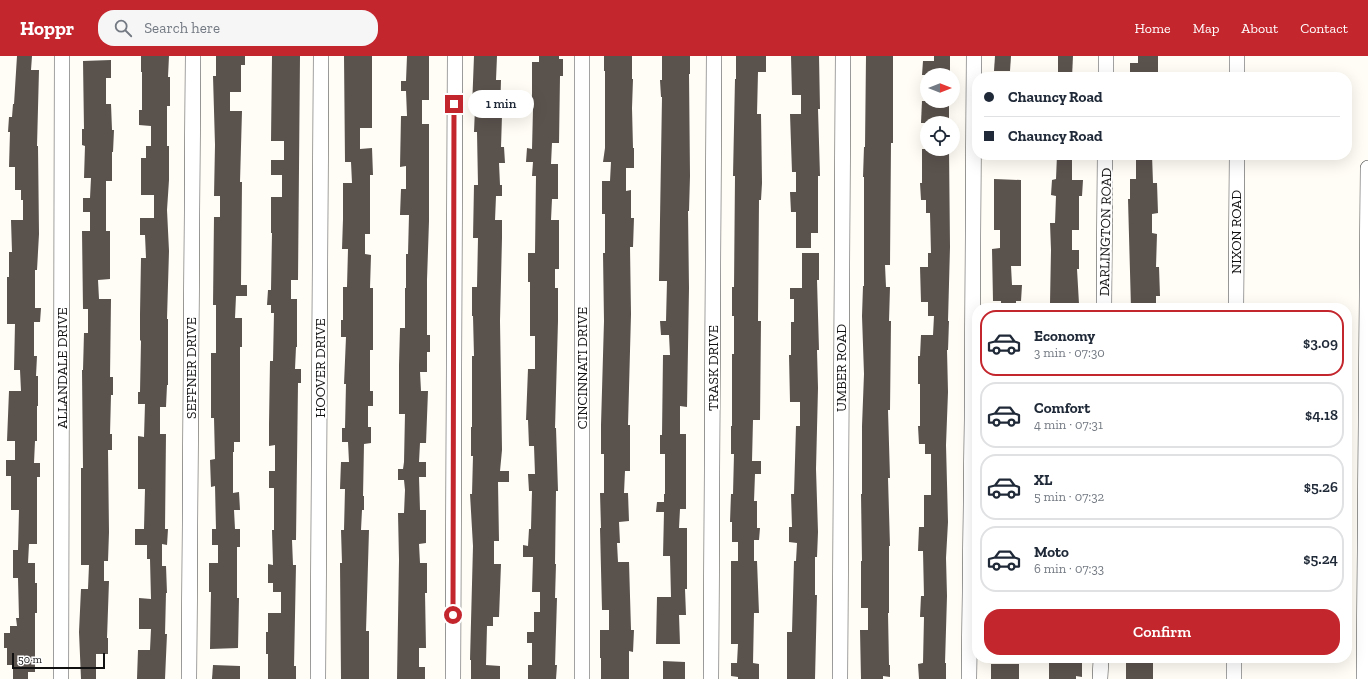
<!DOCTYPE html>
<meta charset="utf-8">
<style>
:root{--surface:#fff;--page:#f6f6f7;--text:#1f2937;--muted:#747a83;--line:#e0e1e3;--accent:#c4262e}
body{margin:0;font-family:"Zilla Slab",serif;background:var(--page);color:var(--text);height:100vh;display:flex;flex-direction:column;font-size:15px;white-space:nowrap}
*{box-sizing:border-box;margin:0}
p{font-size:13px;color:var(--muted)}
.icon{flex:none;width:22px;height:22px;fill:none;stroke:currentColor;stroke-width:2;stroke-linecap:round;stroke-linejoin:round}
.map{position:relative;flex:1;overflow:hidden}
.panel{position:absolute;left:972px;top:247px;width:380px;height:360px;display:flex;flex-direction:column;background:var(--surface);border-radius:16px;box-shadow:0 4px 16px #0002}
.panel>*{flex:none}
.top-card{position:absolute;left:972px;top:16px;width:380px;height:88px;border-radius:16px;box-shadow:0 4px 16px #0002;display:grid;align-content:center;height:88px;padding:0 12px;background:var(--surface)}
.needle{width:26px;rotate:90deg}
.buttons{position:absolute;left:920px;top:12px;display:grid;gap:8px}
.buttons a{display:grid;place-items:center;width:40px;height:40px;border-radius:50%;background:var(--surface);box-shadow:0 4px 16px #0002;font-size:20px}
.scale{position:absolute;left:12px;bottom:10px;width:93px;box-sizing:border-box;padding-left:4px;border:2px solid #111;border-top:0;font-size:11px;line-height:14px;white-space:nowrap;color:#111;-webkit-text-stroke:3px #fff;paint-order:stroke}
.end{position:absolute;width:18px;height:18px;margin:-9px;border:5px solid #c4262e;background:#fff;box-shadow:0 0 0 2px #fff}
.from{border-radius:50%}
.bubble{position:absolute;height:28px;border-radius:14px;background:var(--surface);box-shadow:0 4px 16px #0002;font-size:13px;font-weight:600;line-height:28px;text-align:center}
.top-card b{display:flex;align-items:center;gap:14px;height:38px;font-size:15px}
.top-card b+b{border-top:1px solid var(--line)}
.top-card i{width:10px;height:10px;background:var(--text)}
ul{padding:7px 0 0;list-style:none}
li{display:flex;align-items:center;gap:12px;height:66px;margin:0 8px 6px;padding:0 4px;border:2px solid var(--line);border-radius:16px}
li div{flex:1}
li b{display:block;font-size:15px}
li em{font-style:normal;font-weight:600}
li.current{border-color:var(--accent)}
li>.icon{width:36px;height:36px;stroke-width:1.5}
.action{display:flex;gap:8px;margin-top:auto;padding:8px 12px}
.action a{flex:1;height:46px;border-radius:16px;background:var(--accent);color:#fff;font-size:16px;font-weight:600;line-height:46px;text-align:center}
header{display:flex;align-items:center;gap:24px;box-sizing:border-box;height:56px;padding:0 20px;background:var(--accent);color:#fff}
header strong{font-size:19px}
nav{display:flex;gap:22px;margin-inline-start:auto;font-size:14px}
.search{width:280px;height:36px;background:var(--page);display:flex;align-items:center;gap:10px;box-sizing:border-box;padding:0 14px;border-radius:16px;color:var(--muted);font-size:15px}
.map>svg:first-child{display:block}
.building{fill:#5a524d}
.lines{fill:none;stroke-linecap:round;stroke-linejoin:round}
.minor-casing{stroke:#444;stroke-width:16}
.minor{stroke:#fff;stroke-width:15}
.route{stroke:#c4262e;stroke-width:5}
.labels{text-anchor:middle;stroke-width:4;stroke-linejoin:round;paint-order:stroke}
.street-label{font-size:14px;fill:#111;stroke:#fff}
</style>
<header>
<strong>Hoppr</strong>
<div class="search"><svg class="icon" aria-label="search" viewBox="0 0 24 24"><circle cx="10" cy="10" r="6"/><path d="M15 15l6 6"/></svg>Search here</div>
<nav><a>Home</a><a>Map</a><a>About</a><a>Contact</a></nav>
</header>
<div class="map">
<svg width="1368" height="623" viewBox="0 0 1368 623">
<rect width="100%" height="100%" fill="#fffdf5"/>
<!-- building -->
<g class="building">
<path d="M17 0H32L31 14H39L37 90H38L39 178 37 214H35V252H41L40 266H34V300H37L36 320H38V350H37V385H35L34 407H40V421H37V488H29L28 507H35V527H37V557H35V616H28V623H13V609H7V592H4V577H10V570H17L16 562H19L18 522H13V494H18L19 454H11V420H6V404H15V385H7L9 335H21L20 314H14L15 268H7V221H9V196H12L11 164H23V144H21V134H15V111H9L10 76H8L9 61H12L13 48H14Z"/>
<path d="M141 0H169L168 21H170V50H167V90H169V124L167 154 169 195 167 263H168V329H167L166 351H160V378H166L165 473H168L167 489 162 488V510H166L167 537H166L165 578H167L165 623H137L138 594H150L151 573H139V542L151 543 150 503H147V489H135V473H144L145 433H138V380L144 381 145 348H138V336H140L141 285 140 284V258L141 202H146L145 179H140V162H154V139H141V102H146V90H151V70L139 69V54H142V16H141Z"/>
<path d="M216 0H245V9H241V36H230V55H242L240 126H242L241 229H247V240H236L235 262H242V291H240V386H234V396H233V437L239 436 240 454H234L235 473H240V491H237V542H239L238 592 210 593 211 536H209V507H218V489H212V473H216L215 430 211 431 210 404 215 403 214 362H211V297H216V249H213L214 161H220V140H214L215 89 213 20H216Z"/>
<path d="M272 0H300L298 224H291V243H297V291H296L295 313H301V327H298L296 484H292L293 509H296L294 610H296V623H268V598H266V576H268V557H281V536H273V527H268V508L273 509 272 474H274V432H269V415H275V389L269 390V368L270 305H273L274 257H271V249H267L268 234H271L272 177H271V141H282V119H271V104H284V85H271Z"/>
<path d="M344 0H372V72H360V93L372 92 373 119H370V178H365V198L371 199 370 232H373V294H370V335H373V350H368V371H371V387L364 388 363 440H364V454H362L361 474H369L366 575H369V623H341L340 507H342L341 474H344L345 433H340L341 406H349L348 386H342V372H345L346 328H344L346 281H341V264H343V231H347L348 193H342L343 163V127H352L351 106H345Z"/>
<path d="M407 0H429V44H422V68H429V165L427 224V279H430V296H427V316H420L421 335H428L426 387H420L419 406H426V421H419L420 454H426V487L419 488 420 507H427V537H425L426 592H419V611H425V623H397L399 504 398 457H404L405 434 404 424H398V413H403L404 406 405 358H399V309L400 272H405V232H406V198H408L409 159H400L401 133H406V110L400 111 401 60H407L406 35H401V25H406Z"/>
<path d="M474 0H497L496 24H501L500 59H502L501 91H504L505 107H499L500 129H502V140H496L495 164H502V182L500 265 502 394 500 415H509V426H498L499 485H494V508H501L499 561H493V570H487L486 609 500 610V623H471V604H470L473 490 470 438H472L473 400H471V371H472V300H474L473 260H472V231H477L478 182H473L474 129H478L477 76H474L475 52H472Z"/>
<path d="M539 0H559V3H563V20H560L559 87H552L551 108H558V143H552L551 164H559V213H555V232H558V265L555 372H556L558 435H556L555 508H556L555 542H557L555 609H557L556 623H528V609H532V587H527V576H534V556H540V536H532L533 501H523V489L528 490 529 473H531L532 435H529L528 418H535L534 390H529L528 364H526L528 313H535V280H530V226H528V197H535L536 120H532L533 106H526L527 92 532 93 533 53H531L532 38V6H539Z"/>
<path d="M604 0H632V23H633L632 52 633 92H634V112H626V135L631 134V162H634L633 191H630L631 258 628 369H630V415H625L624 437H628L629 465 619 466 620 487H617L618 506H629L631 574H634L633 596 629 595V623H601V602H600V574H609V554H602L600 472H601L600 437H604V398H601V369L604 265 603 197H605V158H602V125H610L611 106H603L605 92V15H604Z"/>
<path d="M662 0H690V18H689L690 120 689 155H688L689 232 687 351 680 350V378H686V453H680L679 472H687V533H685L686 559H679L680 588H656L657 541H671L670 500H663L664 456H656L657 446H664V438H665V398H660V379H662L663 299H670L669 279H661L660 265H666L667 225H659L662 41H661L660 24H662Z"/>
<path d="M736 0H766V16H758L757 58H761L762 127 761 144H759L758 265H761L760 364H753L752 405H761V418H755L754 445H757V472H760L759 484H754V505H757L759 557H754L753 607 759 608V623H738V621L731 620V607H737L738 588H731V505H738V486H732V466H730L731 438H733L734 398H731V370H732V298H734V260H732V231H734L735 120H733L735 23H736Z"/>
<path d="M791 0H819L820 53H818L820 120H818V177H811V192H796V156H791L790 136H796V116H792L790 58H801V39H792Z"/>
<path d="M866 0H893V87H891L890 209H885L886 231H890L889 265H891L890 354H888L890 422H888L890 490H889V557H888L889 609H890V621L883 620V623H861L860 574H868V552H861V505H862L861 438H862V370L864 318 862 260 863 230H864V121H863L864 91H865Z"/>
<path d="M934 0H950V19H922L923 5H934Z"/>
<path d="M995 0H1011L1010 15H994Z"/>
<path d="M1058 0H1073L1072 21H1058Z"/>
<path d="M1138 0H1158V21H1130V7H1138Z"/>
<path d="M111 4V22H106V48H111L112 74H114L113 96H112V125H106V175H110V223L98 224 99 243H111L110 321H113V339H111L110 378H112V394H108L109 476 108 505H104V525H109L107 582H108V598H96V623H81L79 576 81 533H88L89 509H81V412H83L82 314H83L84 277H88V253H83L82 175H90V156H83V142H90L91 122H84L85 90 82 89V73H84L83 5Z"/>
<path d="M922 45H949V67H921Z"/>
<path d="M922 93H949L950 191 948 265H949L948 294H947L948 336 946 389 948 466 946 502 947 540 945 607H946V623H919L918 608 923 607 924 561H920L921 540H924L923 495H918L919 471H924V439H931V398H925V388H919L918 370H920V328H918V300H920L921 279H933L934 260H928V246H921L920 211H928V197H931L930 157H926V144H921L920 127H922Z"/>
<path d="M1057 99H1072V124H1083L1082 140H1079V174H1072V194H1079V213H1077L1079 248H1072V252H1056V247H1050L1051 194 1050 167H1055L1056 140 1051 139 1052 124 1056 123Z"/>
<path d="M1136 99H1152L1153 127H1157L1158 157 1152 158V177L1157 178 1156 211H1159L1160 240H1156V252H1131L1128 143H1130V123H1136Z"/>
<path d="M994 123 1021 124V210H1011L1012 229H1022L1021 245H1016V252H1001V245H993L992 193 1000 192V174H994Z"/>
<path d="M802 197H819V224H817L819 294H817L818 332 816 413 818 476 817 501H815V539H817L815 623H787V576H792L794 505H796L797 487 789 486V471H792L791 438H794L796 370H800V346H790L789 299H791V266H794V243H790V232H802Z"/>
<rect x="1126" y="602" width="27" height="21"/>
<path d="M663 605 685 606V623H663Z"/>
<path d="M1049 607H1082V621L1076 620V623H1049Z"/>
<rect x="991" y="608" width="28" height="15"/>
<path d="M213 609 240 610V623H212Z"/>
</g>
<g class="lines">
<defs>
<g id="minor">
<path d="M1106 21V0"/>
<path d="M1237 21V0"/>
<path d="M1104 252 1105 99"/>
<path d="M1236 252 1237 99"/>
<path d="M61 623 62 0"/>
<path d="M189 623 193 0"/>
<path d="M318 623 321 0"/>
<path d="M453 623 455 0"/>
<path d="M582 623V0"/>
<path d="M711 623 714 0"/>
<path d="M840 623 843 0"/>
<path d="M969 623 972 363 974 0"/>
<path d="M1100 623 1101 602"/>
<path d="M1234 623V602"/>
<path d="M1364 623 1368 112"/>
</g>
</defs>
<!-- minor casing -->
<use href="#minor" class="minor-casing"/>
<!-- minor -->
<use href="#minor" class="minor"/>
</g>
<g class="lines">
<!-- route -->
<path class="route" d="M453 559 454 48"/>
</g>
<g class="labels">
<!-- street labels -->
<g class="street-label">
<text transform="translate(1105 176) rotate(-89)" y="5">DARLINGTON ROAD</text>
<text transform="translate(1236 176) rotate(-90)" y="5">NIXON ROAD</text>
<text transform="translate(62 312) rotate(-90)" y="5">ALLANDALE DRIVE</text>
<text transform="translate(191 312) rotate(-90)" y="5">SEFFNER DRIVE</text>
<text transform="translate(320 312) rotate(-90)" y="5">HOOVER DRIVE</text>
<text transform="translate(582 312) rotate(-90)" y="5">CINCINNATI DRIVE</text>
<text transform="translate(713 312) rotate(-90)" y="5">TRASK DRIVE</text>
<text transform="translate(841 312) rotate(-90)" y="5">UMBER ROAD</text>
</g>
</g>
</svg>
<div class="buttons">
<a><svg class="needle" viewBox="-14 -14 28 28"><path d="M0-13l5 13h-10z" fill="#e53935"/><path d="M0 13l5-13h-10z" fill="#747a83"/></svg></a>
<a><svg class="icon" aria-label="locate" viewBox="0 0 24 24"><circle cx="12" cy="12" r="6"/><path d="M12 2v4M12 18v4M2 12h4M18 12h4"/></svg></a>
</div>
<div class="scale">50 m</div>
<i class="end from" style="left:453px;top:559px"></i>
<i class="end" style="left:454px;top:48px"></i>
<div class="bubble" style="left:468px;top:34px;width:66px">1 min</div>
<div class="top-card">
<b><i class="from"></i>Chauncy Road</b>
<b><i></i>Chauncy Road</b>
</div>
<section class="panel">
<ul>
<li class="current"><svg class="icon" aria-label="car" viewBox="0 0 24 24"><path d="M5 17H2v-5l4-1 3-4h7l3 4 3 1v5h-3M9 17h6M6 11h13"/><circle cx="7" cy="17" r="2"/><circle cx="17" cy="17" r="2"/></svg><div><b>Economy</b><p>3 min · 07:30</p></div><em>$3.09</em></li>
<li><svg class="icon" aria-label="car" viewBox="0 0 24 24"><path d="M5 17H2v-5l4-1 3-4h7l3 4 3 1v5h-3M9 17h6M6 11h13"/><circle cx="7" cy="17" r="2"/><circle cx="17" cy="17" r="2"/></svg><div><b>Comfort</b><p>4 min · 07:31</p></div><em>$4.18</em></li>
<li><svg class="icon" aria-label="car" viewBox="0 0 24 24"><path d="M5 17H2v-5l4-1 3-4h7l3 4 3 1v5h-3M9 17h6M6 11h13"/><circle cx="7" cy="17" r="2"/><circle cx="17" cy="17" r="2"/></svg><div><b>XL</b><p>5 min · 07:32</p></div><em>$5.26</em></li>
<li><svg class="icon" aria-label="car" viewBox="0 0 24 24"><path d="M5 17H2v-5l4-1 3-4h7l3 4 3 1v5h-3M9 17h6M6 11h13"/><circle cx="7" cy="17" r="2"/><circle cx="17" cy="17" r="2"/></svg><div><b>Moto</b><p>6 min · 07:33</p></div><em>$5.24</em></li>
</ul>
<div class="action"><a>Confirm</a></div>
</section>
</div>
